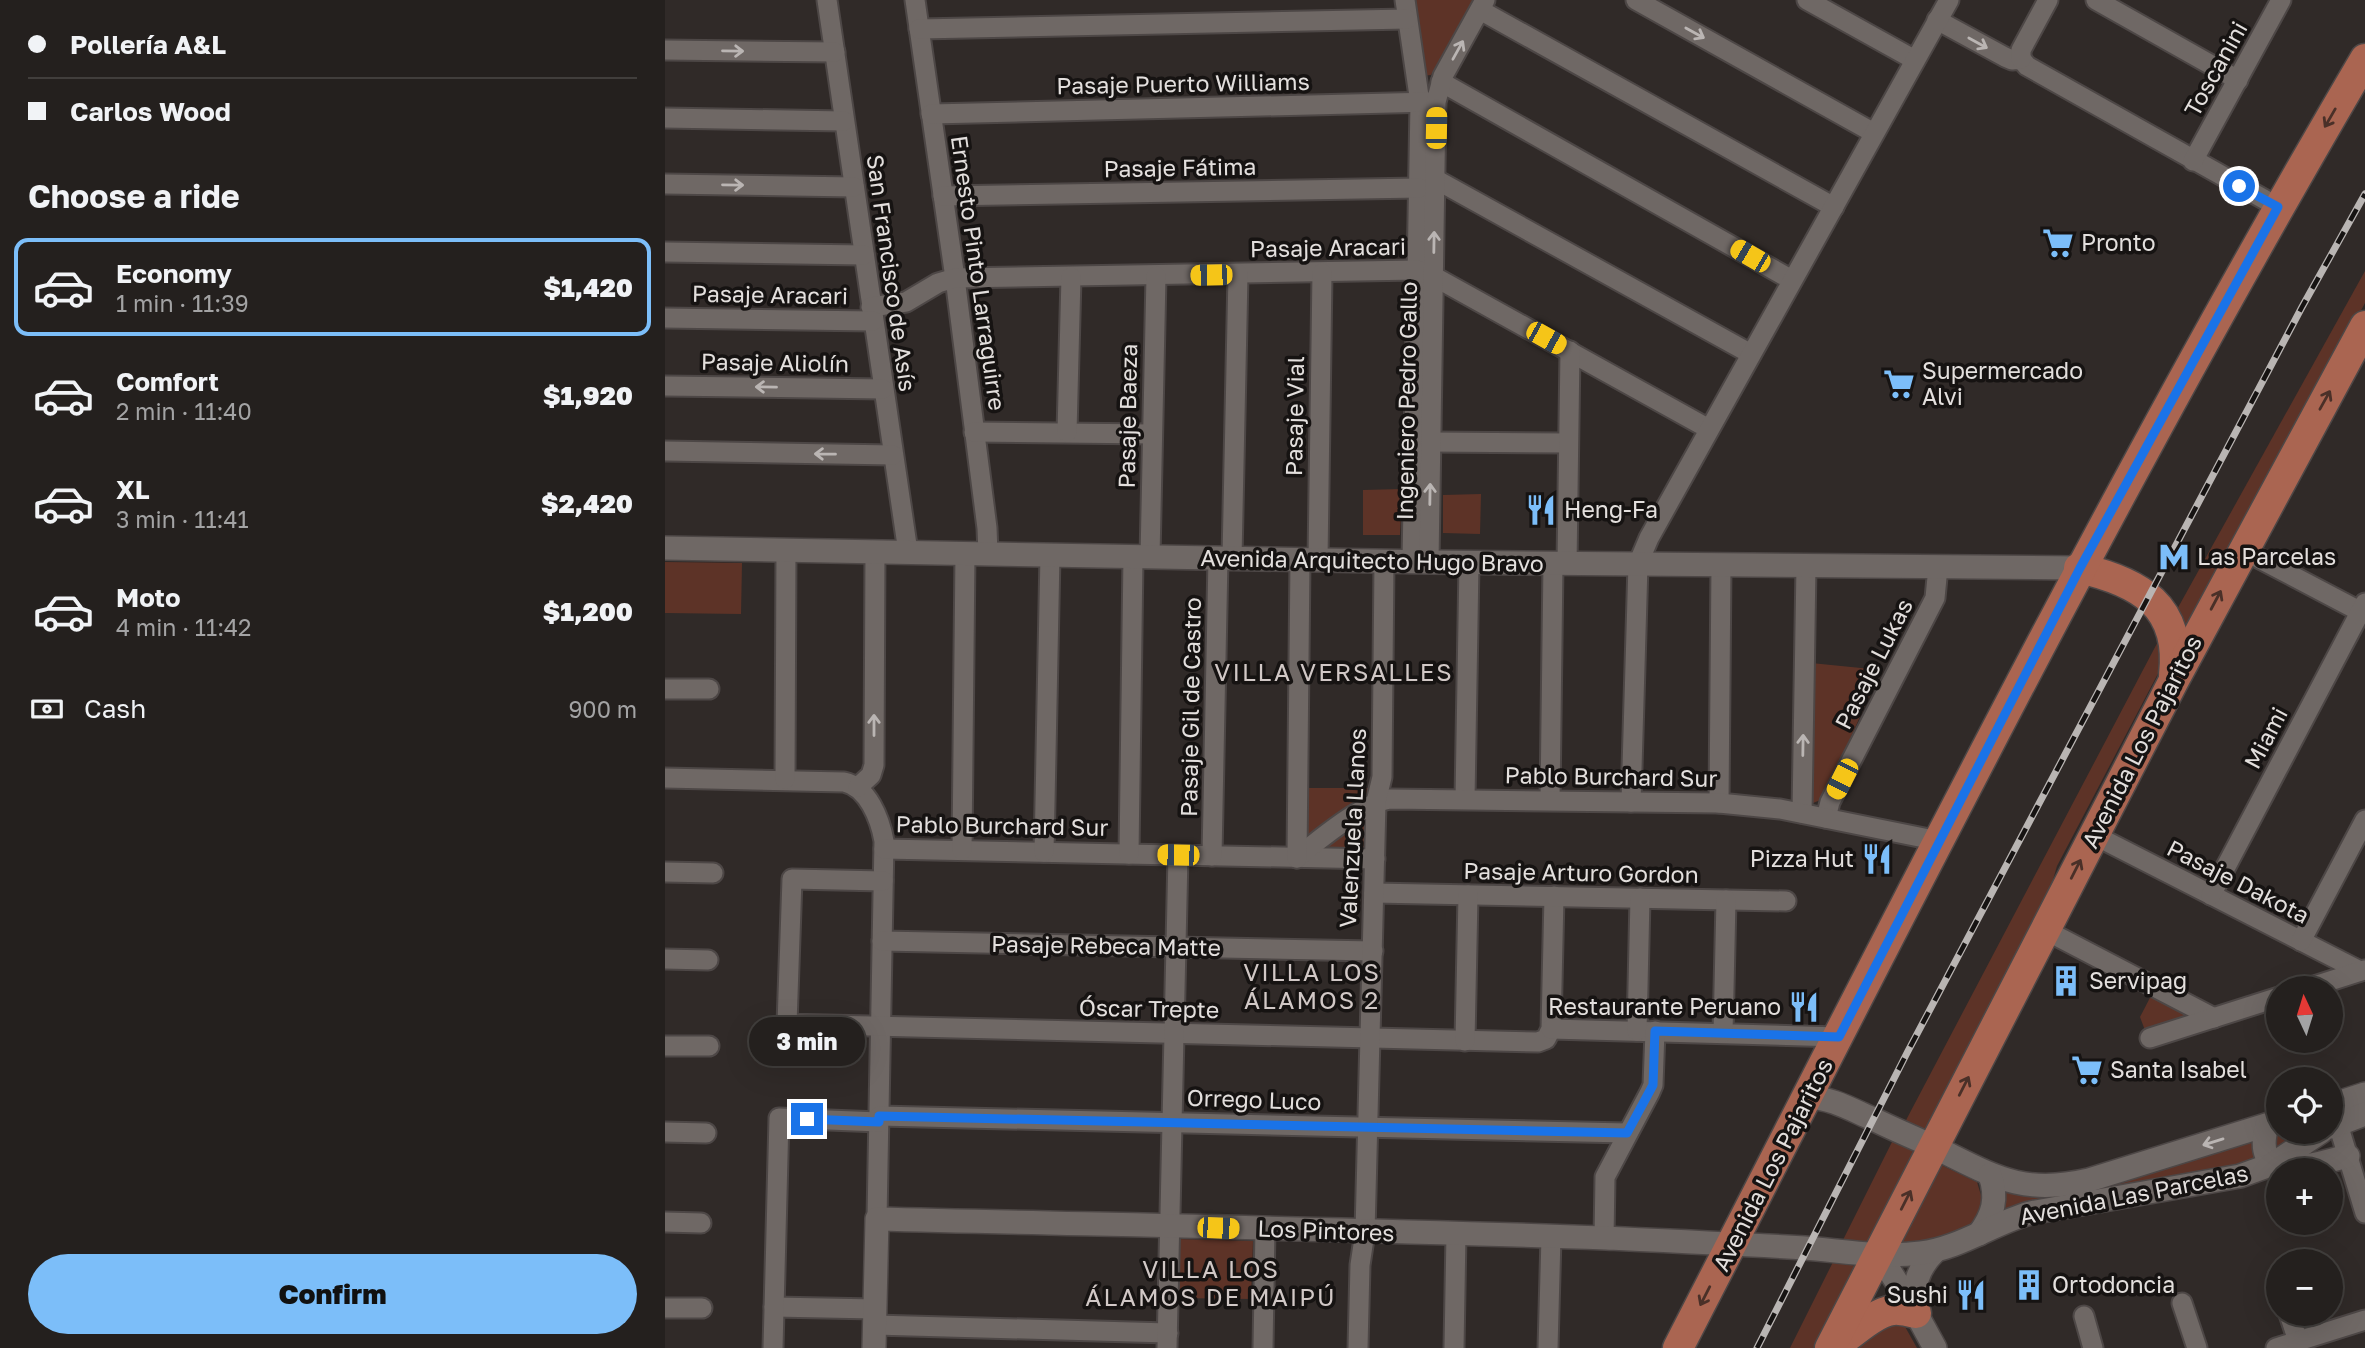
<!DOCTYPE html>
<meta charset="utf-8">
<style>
:root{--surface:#24201e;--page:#302d2b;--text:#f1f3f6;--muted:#a3a3a4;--line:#413e3c;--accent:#7cbef9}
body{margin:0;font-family:"Golos Text",sans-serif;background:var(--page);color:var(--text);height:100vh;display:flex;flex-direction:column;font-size:26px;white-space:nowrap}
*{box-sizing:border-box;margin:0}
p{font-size:23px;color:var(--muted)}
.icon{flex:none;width:38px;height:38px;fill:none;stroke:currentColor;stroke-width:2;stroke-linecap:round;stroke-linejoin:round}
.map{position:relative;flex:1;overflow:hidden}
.details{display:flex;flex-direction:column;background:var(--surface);width:665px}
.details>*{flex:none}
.guide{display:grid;align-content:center;height:154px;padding:0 28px;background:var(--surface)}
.needle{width:46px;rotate:356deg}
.buttons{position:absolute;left:1601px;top:976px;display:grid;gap:14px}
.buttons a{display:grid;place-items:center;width:77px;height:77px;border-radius:50%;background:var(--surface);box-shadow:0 7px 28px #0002,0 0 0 2px var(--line);font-size:35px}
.end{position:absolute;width:32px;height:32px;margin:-16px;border:9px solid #1a73e8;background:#fff;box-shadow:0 0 0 4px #fff}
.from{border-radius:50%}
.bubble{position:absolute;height:49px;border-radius:24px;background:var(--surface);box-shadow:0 7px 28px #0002,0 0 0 2px var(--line);font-size:23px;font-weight:800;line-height:49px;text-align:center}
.car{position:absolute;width:21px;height:42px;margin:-21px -10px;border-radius:9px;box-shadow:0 0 5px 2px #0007;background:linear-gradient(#f5c518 24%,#345 0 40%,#f5c518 0 76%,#345 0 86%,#f5c518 0)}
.guide b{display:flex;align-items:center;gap:24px;height:66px;font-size:26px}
.guide b+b{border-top:2px solid var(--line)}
.guide i{width:18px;height:18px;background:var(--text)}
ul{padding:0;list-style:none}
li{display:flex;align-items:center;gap:21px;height:98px;margin:0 14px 10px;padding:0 14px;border:4px solid transparent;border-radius:14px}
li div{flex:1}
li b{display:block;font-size:26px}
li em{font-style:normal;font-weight:800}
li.active{border-color:var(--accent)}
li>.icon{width:63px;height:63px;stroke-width:1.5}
h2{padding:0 28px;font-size:32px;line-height:84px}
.pay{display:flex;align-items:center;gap:18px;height:77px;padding:0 28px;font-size:26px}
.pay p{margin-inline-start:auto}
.button{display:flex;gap:14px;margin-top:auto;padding:14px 28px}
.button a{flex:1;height:80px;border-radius:42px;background:var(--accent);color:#111;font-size:28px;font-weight:800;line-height:80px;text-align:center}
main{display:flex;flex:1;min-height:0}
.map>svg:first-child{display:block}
.green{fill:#5d3327}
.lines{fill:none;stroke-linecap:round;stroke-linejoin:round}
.minor-casing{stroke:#4d4746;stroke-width:23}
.tertiary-casing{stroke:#4d4746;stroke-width:26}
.primary-casing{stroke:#4d4746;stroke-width:33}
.minor{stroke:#6f6865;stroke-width:19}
.tertiary{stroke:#6f6865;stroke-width:23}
.primary{stroke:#aa6551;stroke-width:30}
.rail-casing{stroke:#b9b5b3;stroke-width:7}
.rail{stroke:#161312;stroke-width:4.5;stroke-dasharray:13;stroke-linecap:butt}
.oneway{stroke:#bab5b3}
.oneway2{stroke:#4a3028}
.route{stroke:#1a73e8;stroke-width:9}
.labels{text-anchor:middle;stroke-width:7;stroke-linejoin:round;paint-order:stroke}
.street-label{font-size:23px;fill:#e3dfdd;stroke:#161312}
.poi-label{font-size:23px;fill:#e3dfdd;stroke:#161312;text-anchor:start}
.neighbourhood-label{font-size:24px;letter-spacing:2px;fill:#d1c8c6;stroke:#161312}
</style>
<main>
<section class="details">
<div class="guide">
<b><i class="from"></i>Pollería A&amp;L</b>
<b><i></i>Carlos Wood</b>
</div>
<h2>Choose a ride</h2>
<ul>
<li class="active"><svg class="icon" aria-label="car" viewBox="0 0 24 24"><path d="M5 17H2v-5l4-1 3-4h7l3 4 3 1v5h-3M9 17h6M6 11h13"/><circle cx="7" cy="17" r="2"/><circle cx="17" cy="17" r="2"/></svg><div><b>Economy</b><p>1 min · 11:39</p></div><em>$1,420</em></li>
<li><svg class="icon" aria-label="car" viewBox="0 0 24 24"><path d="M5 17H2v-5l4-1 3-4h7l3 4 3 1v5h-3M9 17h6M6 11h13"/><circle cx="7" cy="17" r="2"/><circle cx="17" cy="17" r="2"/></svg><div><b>Comfort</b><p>2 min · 11:40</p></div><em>$1,920</em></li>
<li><svg class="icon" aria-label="car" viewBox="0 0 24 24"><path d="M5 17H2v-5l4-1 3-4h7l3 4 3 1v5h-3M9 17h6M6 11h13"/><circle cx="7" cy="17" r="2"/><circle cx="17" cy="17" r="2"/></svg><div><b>XL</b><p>3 min · 11:41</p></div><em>$2,420</em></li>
<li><svg class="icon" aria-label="car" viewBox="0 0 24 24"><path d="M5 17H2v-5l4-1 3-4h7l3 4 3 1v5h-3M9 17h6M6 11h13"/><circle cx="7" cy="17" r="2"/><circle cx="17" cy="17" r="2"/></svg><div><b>Moto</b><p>4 min · 11:42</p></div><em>$1,200</em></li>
</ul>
<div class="pay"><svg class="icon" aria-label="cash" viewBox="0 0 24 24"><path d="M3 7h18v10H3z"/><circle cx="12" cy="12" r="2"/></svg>Cash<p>900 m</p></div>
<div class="button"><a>Confirm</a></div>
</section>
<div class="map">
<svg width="1700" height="1348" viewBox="0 0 1700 1348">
<rect width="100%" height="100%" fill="#302a28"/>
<!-- green -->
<g class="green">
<path d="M744 0H809L766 75 756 76Z"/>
<path d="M1700 271V303L1517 646 1510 613Z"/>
<path d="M737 489 735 535H698V490Z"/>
<path d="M816 494 815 534 778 533V495Z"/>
<path d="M0 562 77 563 76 614 0 613Z"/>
<path d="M1498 632V664L1392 866 1382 900 1262 1135 1239 1124Z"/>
<path d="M1146 663 1216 670 1158 799 1143 805Z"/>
<path d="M635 788H704V803L638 848Z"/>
<path d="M706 811 705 853H648Z"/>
<path d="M1488 992 1537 1016 1481 1033 1475 1017Z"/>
<path d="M1614 1132H1647L1581 1170 1333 1215 1335 1188H1344Z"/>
<path d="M1228 1140 1253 1151 1209 1246 1176 1244Z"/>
<path d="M1270 1162 1312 1182 1318 1202 1309 1224 1297 1233 1229 1248Z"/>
<path d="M512 1239 588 1241 586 1299 510 1298Z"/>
<path d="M1169 1260 1197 1268 1154 1348H1125Z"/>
<path d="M1234 1316 1252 1348H1182Z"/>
</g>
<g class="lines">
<defs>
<g id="minor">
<path d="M162 0 243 552"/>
<path d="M250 0 290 278 322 528 323 554"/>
<path d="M740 0 755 103 747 562"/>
<path d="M971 0 1209 133"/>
<path d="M1142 0 1250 60"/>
<path d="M1431 0 1573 80"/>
<path d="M815 10 1169 207"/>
<path d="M1272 20 1340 57 1347 60 1356 59 1362 66 1613 207"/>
<path d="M254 29 742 19"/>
<path d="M0 50 170 52"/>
<path d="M1356 59V50L1383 0"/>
<path d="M776 82 1127 280"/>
<path d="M266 114 767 102"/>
<path d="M0 118 179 121"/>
<path d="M1528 161 1616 0"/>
<path d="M770 179 1086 354"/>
<path d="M0 184 189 187"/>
<path d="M278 196 754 188"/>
<path d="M0 252 199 255"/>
<path d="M206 307 241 302 273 283 290 278 752 270 768 276 1044 429"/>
<path d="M0 318 208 321"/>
<path d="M0 386 218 389"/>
<path d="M309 432 487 434"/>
<path d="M402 432 406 277"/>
<path d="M765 442 903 443"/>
<path d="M0 451 228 455"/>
<path d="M1578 550 1700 614"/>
<path d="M485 557 491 276"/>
<path d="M567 558 573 274"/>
<path d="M653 560 657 273"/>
<path d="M764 562 771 102 778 76 820 0"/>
<path d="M902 564 905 351"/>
<path d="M0 689H44"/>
<path d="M0 778 179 782C203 787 215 819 219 841L212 1219"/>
<path d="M120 779 121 550"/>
<path d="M193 787 206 775 209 765 210 552"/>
<path d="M800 799 804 563"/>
<path d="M885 800 888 563"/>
<path d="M966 802 973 564 984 538 1284 0"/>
<path d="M1054 803 1056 565"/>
<path d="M1137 813 1141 566"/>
<path d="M1161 818 1165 802 1270 598 1273 567"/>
<path d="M1429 835 1695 971"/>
<path d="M219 849 710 859"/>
<path d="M297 850 300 553"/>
<path d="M379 852 385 555"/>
<path d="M464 854 468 557"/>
<path d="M547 856 553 558"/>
<path d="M632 858C652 841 700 802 725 799L1054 803 1115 809 1274 841"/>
<path d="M632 858 635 560"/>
<path d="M0 872 48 873"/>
<path d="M218 881 127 879 122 1024 873 1042 881 1039 886 1029 889 896"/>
<path d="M709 893 1121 901"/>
<path d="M1546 895 1700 603"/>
<path d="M1380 930 1549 1018"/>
<path d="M217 941 708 951"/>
<path d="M1636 941 1700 820"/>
<path d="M0 959 43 960"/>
<path d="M1640 989 1699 970"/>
<path d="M886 1029 1174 1037"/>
<path d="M972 1031 975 898"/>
<path d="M1058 1033 1061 900"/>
<path d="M1485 1038 1614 997"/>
<path d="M800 1041 803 895"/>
<path d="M0 1046H44"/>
<path d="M214 1116 962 1133"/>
<path d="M1673 1124 1700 1213"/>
<path d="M0 1132 41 1133"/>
<path d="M0 1222 36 1223"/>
<path d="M939 1238 940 1177 985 1092 988 1085 990 1031"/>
<path d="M1613 1276 1614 1279"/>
<path d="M1517 1303 1532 1348"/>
<path d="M109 1307 210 1309"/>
<path d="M0 1308H37"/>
<path d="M1624 1314 1633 1341"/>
<path d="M1419 1316 1428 1348"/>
<path d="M210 1325 503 1333"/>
<path d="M108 1348 114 1118 214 1122"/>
<path d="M502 1348 513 855"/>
<path d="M598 1348 600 1229"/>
<path d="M693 1348 695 1265 700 1232 711 802 717 777 719 561"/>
<path d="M789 1348 791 1234"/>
<path d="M883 1348 886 1237"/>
<path d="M1611 1348 1700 1320"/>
</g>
<g id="tertiary">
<path d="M0 548 764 562 1414 568"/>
<path d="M1143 1097C1167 1098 1187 1110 1208 1119 1228 1129 1248 1137 1267 1146 1327 1175 1355 1196 1424 1180L1614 1121"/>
<path d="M1666 1105 1700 1094"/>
<path d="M1602 1125C1585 1188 1649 1164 1683 1156"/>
<path d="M1666 1127 1700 1114"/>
<path d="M1314 1234C1328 1215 1333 1199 1325 1175"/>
<path d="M1214 1254 1251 1313 1270 1348"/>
<path d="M1251 1313C1247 1287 1252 1269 1270 1251"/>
<path d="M209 1348 212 1219C455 1225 698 1229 941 1238 1007 1241 1074 1244 1140 1248 1178 1251 1217 1258 1256 1253 1295 1248 1327 1224 1365 1213L1575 1176 1608 1164 1656 1132"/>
</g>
<g id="primary">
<path d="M1414 568C1475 582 1517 606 1509 675"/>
<path d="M1170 1346C1187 1334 1208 1313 1228 1310 1236 1309 1244 1312 1251 1313"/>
<path d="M1013 1348C1236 915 1453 479 1700 59"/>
<path d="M1165 1348 1508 682 1700 326"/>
</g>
</defs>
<!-- minor casing -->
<use href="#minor" class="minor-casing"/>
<!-- tertiary casing -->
<use href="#tertiary" class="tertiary-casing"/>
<!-- primary casing -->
<use href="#primary" class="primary-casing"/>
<!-- minor -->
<use href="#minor" class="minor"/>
<!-- tertiary -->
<use href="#tertiary" class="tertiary"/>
<!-- primary -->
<use href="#primary" class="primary"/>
<defs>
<path id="rail" d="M1092 1348 1243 1051 1637 307 1700 194"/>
</defs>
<!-- rail casing -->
<use href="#rail" class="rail-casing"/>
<!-- rail -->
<use href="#rail" class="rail"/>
</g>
<!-- one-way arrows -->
<defs><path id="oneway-shaft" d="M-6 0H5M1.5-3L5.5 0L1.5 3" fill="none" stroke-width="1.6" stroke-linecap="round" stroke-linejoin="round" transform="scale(1.75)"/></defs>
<g class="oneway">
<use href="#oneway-shaft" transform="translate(1030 33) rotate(29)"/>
<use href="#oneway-shaft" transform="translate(1313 43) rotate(29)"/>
<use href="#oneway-shaft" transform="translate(793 50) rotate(-61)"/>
<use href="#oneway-shaft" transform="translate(68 51) rotate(1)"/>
<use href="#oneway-shaft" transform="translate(68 185) rotate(1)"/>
<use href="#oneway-shaft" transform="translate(769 242) rotate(-89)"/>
<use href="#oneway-shaft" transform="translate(101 387) rotate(-179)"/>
<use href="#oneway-shaft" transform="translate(160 454) rotate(-179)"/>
<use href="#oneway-shaft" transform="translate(765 494) rotate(-89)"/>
<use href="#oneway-shaft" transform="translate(209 725) rotate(-90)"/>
<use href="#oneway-shaft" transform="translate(1138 745) rotate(-89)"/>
<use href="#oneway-shaft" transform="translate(1548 1142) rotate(163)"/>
</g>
<g class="oneway2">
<use href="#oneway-shaft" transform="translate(1665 118) rotate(120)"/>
<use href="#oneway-shaft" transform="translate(1660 400) rotate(-61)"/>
<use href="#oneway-shaft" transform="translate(1551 600) rotate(-62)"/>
<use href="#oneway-shaft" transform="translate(1411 869) rotate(-63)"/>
<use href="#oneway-shaft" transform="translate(1299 1086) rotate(-63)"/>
<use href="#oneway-shaft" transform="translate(1241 1200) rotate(-63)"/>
<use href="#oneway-shaft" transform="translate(1040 1296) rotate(117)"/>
</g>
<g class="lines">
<!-- route -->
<path class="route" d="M142 1119 214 1122V1116L962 1133 988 1085 990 1031 1174 1037 1415 568 1613 207 1574 186"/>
</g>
<!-- icons -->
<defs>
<symbol id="supermarket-bare" viewBox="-9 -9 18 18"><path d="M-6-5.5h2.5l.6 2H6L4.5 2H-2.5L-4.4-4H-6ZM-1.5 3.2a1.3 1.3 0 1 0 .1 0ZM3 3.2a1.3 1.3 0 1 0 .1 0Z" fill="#7cbef9" stroke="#161312" stroke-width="2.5" paint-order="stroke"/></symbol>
<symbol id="restaurant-bare" viewBox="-9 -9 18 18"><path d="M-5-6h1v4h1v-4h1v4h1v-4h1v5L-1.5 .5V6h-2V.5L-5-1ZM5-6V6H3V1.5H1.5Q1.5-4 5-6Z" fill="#7cbef9" stroke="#161312" stroke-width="2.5" paint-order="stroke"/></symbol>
<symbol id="metro-bare" viewBox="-9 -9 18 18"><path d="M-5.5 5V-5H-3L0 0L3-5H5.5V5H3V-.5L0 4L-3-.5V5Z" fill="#7cbef9" stroke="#161312" stroke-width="2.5" paint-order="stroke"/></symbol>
<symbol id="building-bare" viewBox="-9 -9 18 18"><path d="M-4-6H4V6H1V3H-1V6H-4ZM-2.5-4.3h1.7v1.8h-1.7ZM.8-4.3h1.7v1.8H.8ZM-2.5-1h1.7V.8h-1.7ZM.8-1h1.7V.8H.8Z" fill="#7cbef9" stroke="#161312" stroke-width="2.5" paint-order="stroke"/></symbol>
</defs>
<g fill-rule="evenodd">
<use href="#supermarket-bare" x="1371" y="221" width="44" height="44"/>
<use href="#supermarket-bare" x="1212" y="362" width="44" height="44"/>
<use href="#restaurant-bare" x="854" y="488" width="44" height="44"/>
<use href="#metro-bare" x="1487" y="535" width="44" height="44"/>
<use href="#restaurant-bare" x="1190" y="837" width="44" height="44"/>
<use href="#building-bare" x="1379" y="959" width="44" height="44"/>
<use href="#restaurant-bare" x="1117" y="985" width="44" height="44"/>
<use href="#supermarket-bare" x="1400" y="1048" width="44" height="44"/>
<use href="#building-bare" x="1342" y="1263" width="44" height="44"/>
<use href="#restaurant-bare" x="1284" y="1273" width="44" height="44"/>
</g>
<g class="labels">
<!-- street labels -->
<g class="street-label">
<text transform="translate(1551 69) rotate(-61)" y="8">Toscanini</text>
<text transform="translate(518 84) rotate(-1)" y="8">Pasaje Puerto Williams</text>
<text transform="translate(515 168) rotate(-1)" y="8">Pasaje Fátima</text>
<text transform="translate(663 248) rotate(-1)" y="8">Pasaje Aracari</text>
<text transform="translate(226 273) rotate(82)" y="8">San Francisco de Asís</text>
<text transform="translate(313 273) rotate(82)" y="8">Ernesto Pinto Larraguirre</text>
<text transform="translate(105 295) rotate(1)" y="8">Pasaje Aracari</text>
<text transform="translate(110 363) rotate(1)" y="8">Pasaje Aliolín</text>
<text transform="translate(742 401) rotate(-89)" y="8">Ingeniero Pedro Gallo</text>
<text transform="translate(463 416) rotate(-89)" y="8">Pasaje Baeza</text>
<text transform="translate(630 416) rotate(-89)" y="8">Pasaje Vial</text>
<text transform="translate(707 561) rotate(1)" y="8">Avenida Arquitecto Hugo Bravo</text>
<text transform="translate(1209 664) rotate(-63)" y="8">Pasaje Lukas</text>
<text transform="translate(526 707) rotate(-89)" y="8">Pasaje Gil de Castro</text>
<text transform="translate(1601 738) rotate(-62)" y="8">Miami</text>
<text transform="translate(1477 742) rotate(-63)" y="8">Avenida Los Pajaritos</text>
<text transform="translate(946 777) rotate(1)" y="8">Pablo Burchard Sur</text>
<text transform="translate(337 826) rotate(1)" y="8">Pablo Burchard Sur</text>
<text transform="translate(688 828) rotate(-87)" y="8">Valenzuela Llanos</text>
<text transform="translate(916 873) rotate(1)" y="8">Pasaje Arturo Gordon</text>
<text transform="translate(1573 882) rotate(27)" y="8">Pasaje Dakota</text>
<text transform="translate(441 946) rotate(1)" y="8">Pasaje Rebeca Matte</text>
<text transform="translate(484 1009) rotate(1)" y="8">Óscar Trepte</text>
<text transform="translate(589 1100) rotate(2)" y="8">Orrego Luco</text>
<text transform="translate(1108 1165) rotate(-63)" y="8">Avenida Los Pajaritos</text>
<text transform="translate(1469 1195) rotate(-11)" y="8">Avenida Las Parcelas</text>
<text transform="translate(661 1231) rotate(2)" y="8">Los Pintores</text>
</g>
<!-- poi labels -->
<g class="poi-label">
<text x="1416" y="251">Pronto</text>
<text x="1257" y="379">Supermercado<tspan x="1257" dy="26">Alvi</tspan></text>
<text x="899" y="518">Heng-Fa</text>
<text x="1532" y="565">Las Parcelas</text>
<text x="1189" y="867" text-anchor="end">Pizza Hut</text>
<text x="1424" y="989">Servipag</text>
<text x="1116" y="1015" text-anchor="end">Restaurante Peruano</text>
<text x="1445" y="1078">Santa Isabel</text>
<text x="1387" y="1293">Ortodoncia</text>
<text x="1283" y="1303" text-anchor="end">Sushi</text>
</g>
<!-- neighbourhood labels -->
<g class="neighbourhood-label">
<text x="669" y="681">VILLA VERSALLES</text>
<text x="647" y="981">VILLA LOS<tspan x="647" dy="28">ÁLAMOS 2</tspan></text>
<text x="546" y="1278">VILLA LOS<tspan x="546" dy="28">ÁLAMOS DE MAIPÚ</tspan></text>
</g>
</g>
</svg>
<div class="buttons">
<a><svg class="needle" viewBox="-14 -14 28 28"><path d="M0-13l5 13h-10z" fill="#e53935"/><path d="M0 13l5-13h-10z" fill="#a3a3a4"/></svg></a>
<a><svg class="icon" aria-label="locate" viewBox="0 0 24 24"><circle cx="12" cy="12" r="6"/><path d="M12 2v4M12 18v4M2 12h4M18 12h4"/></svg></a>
<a>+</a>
<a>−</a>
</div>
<i class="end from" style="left:1574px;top:186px"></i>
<i class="end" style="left:142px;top:1119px"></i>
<div class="bubble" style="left:84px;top:1017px;width:116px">3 min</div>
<i class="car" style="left:771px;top:128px;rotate:1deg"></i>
<i class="car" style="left:1085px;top:256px;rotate:300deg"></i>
<i class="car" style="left:546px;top:275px;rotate:269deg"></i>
<i class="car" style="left:881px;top:338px;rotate:119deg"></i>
<i class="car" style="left:1177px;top:779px;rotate:207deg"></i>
<i class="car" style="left:513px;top:855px;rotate:271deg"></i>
<i class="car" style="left:553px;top:1228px;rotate:92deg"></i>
</div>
</main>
